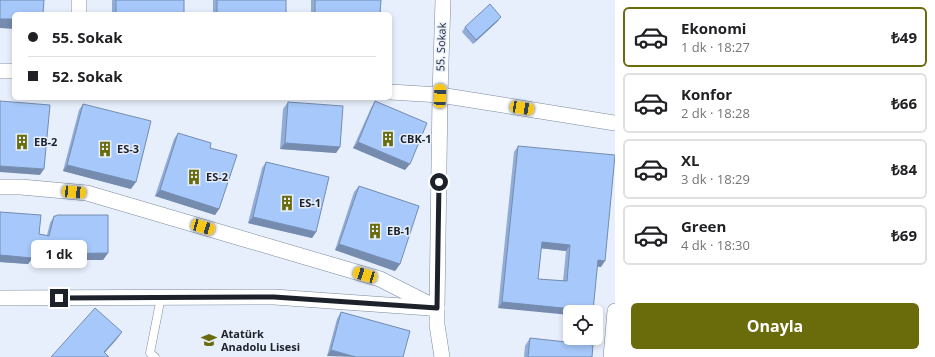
<!DOCTYPE html>
<html lang="tr">
<meta charset="utf-8">
<style>
:root{--surface:#fff;--page:#f2f2f2;--text:#202124;--muted:#757577;--line:#e0e0e0;--accent:#6a6b0b}
body{margin:0;font-family:"Open Sans",sans-serif;background:var(--page);color:var(--text);height:100vh;display:flex;flex-direction:column;font-size:15px;white-space:nowrap}
*{box-sizing:border-box;margin:0}
p{font-size:13px;color:var(--muted)}
.icon{flex:none;width:22px;height:22px;fill:none;stroke:currentColor;stroke-width:2;stroke-linecap:round;stroke-linejoin:round}
.map{position:relative;flex:1;overflow:hidden}
.details{display:flex;flex-direction:column;background:var(--surface);width:320px}
.details>*{flex:none}
.banner{position:absolute;left:12px;top:12px;width:380px;height:88px;border-radius:6px;box-shadow:0 2px 6px #0003;display:grid;align-content:center;height:88px;padding:0 16px;background:var(--surface)}
.tools{position:absolute;left:563px;top:305px;display:grid;gap:8px}
.tools a{display:grid;place-items:center;width:40px;height:40px;border-radius:6px;background:var(--surface);box-shadow:0 2px 6px #0003;font-size:20px}
.end{position:absolute;width:18px;height:18px;margin:-9px;border:5px solid #1d222a;background:#fff;box-shadow:0 0 0 2px #fff}
.from{border-radius:50%}
.bubble{position:absolute;height:28px;border-radius:6px;background:var(--surface);box-shadow:0 2px 6px #0003;font-size:13px;font-weight:700;line-height:28px;text-align:center}
.car{position:absolute;width:12px;height:24px;margin:-12px -6px;border-radius:5px;box-shadow:0 0 3px 1px #0007;background:linear-gradient(#f5c518 24%,#345 0 40%,#f5c518 0 76%,#345 0 86%,#f5c518 0)}
.banner b{display:flex;align-items:center;gap:14px;height:38px;font-size:15px}
.banner b+b{border-top:1px solid var(--line)}
.banner i{width:10px;height:10px;background:var(--text)}
ul{padding:7px 0 0;list-style:none}
li{display:flex;align-items:center;gap:12px;height:60px;margin:0 8px 6px;padding:0 8px;border:2px solid var(--line);border-radius:6px}
li div{flex:1}
li b{display:block;font-size:15px}
li em{font-style:normal;font-weight:700}
li.on{border-color:var(--accent)}
li>.icon{width:36px;height:36px;stroke-width:1.5}
.cta{display:flex;gap:8px;margin-top:auto;padding:8px 16px}
.cta a{flex:1;height:46px;border-radius:6px;background:var(--accent);color:#fff;font-size:16px;font-weight:700;line-height:46px;text-align:center}
main{display:flex;flex:1;min-height:0}
.map>svg:first-child{display:block}
.lines{fill:none;stroke-linecap:round;stroke-linejoin:round}
.lane-casing{stroke:#7c899c;stroke-width:9}
.street-casing{stroke:#7c899c;stroke-width:16}
.lane{stroke:#fff;stroke-width:8}
.street{stroke:#fff;stroke-width:15}
.wall{fill:#90acd7;fill-rule:evenodd}
.shaded-wall{fill:#758caf}
.building{fill:#a7c8fa;stroke:#758caf;fill-rule:evenodd}
.route{stroke:#1d222a;stroke-width:5}
.labels{text-anchor:middle;stroke-width:3;stroke-linejoin:round;paint-order:stroke}
.street-label{font-size:11px;fill:#1d222a;stroke:#e7effc}
.poi-label{font-size:11px;font-weight:bold;fill:#1d222a;stroke:#e7effc;text-anchor:start}
</style>
<main>
<div class="map">
<svg width="615" height="357" viewBox="0 0 615 357">
<rect width="100%" height="100%" fill="#e7effc"/>
<g class="lines">
<defs>
<path id="lane" d="M155 357 150 353 161 297"/>
<g id="street">
<path d="M79 14V0"/>
<path d="M0 71H14"/>
<path d="M390 92 440 95 615 123"/>
<path d="M0 187H21L87 193 380 279 437 308"/>
<path d="M0 298 274 297 430 308"/>
<path d="M442 357 437 325V308L440 95 443 0"/>
<path d="M611 357 615 311"/>
</g>
</defs>
<!-- lane casing -->
<use href="#lane" class="lane-casing"/>
<!-- street casing -->
<use href="#street" class="street-casing"/>
<!-- lane -->
<use href="#lane" class="lane"/>
<!-- street -->
<use href="#street" class="street"/>
</g>
<!-- wall -->
<g class="wall">
<rect x="112" y="0" width="72" height="14"/>
<rect x="213" y="0" width="73" height="14"/>
<path d="M311 0H381L380 14H311Z"/>
<path d="M498 21 473 44 462 32 465 27Z"/>
<path d="M375 101 405 170 353 148 371 108Z"/>
<path d="M288 102 340 147 336 153 280 149 283 109Z"/>
<path d="M83 104 131 189 63 171 79 110Z"/>
<path d="M178 133 210 148 219 209 215 215 155 196 174 139Z"/>
<path d="M518 146 601 267 597 266 593 311 592 312H570L498 308 514 152ZM541 248 566 251 563 281 538 279Z"/>
<path d="M266 162 316 232 312 238 248 223 262 168Z"/>
<path d="M359 186 400 264 395 271 335 250 354 192Z"/>
<path d="M0 212 39 234 47 235 50 223 54 216H55L57 215 108 253 103 260H31L28 264 0 262Z"/>
<path d="M341 312 410 331 327 356 337 319Z"/>
<path d="M530 338 592 357H524L525 346Z"/>
</g>
<!-- shaded-wall -->
<g class="shaded-wall">
<path d="M501 17 498 21 473 44 476 40Z"/>
<path d="M0 19H14V29L0 28Z"/>
<path d="M358 142 410 164 405 170 353 148Z"/>
<path d="M285 143 340 147 336 153 280 149Z"/>
<path d="M67 165 136 182 131 189 63 171Z"/>
<path d="M0 166 44 169 40 175 0 172Z"/>
<path d="M160 190 219 209 215 215 155 196Z"/>
<path d="M253 217 316 232 312 238 248 223Z"/>
<path d="M542 242 570 245 566 251 538 248Z"/>
<path d="M339 244 400 264 395 271 335 250Z"/>
<path d="M108 253 103 260H31L28 264 0 262V255L33 254Z"/>
<path d="M598 260 605 261 601 267 593 266Z"/>
<path d="M502 302 593 311 592 312H570V315L498 308Z"/>
<path d="M122 332 117 339 101 357 104 352Z"/>
<path d="M331 350 356 357 327 356Z"/>
</g>
<!-- building -->
<g class="building">
<path d="M0 0H44L43 14H14V19H0Z"/>
<rect x="116" y="0" width="68" height="14"/>
<rect x="217" y="0" width="69" height="14"/>
<path d="M315 0H381L380 14H315Z"/>
<path d="M490 4 501 17 476 40 465 27Z"/>
<path d="M0 101 50 105 44 169 0 166Z"/>
<path d="M375 101 427 123 410 164 358 142Z"/>
<path d="M288 102 343 106 340 147 285 143Z"/>
<path d="M83 104 151 121 136 182 67 165Z"/>
<path d="M178 133 211 143 210 148 237 155 219 209 160 190Z"/>
<path d="M518 146 615 155 605 261 598 260 593 311 502 302ZM542 242 570 245 567 281 538 279Z"/>
<path d="M266 162 329 177 316 232 253 217Z"/>
<path d="M359 186 419 206 400 264 339 244Z"/>
<path d="M0 212 41 215 39 234 49 236 54 216H56L57 215H108V253L33 254 32 258 0 255Z"/>
<path d="M95 308 122 332 104 352 109 357H51Z"/>
<path d="M341 312 410 331 403 357H356L331 350Z"/>
<path d="M530 338 593 345 592 357H528Z"/>
</g>
<g class="lines">
<!-- route -->
<path class="route" d="M59 298 274 297 437 308 439 182"/>
</g>
<!-- icons -->
<defs>
<symbol id="building-bare" viewBox="-9 -9 18 18"><path d="M-4-6H4V6H1V3H-1V6H-4ZM-2.5-4.3h1.7v1.8h-1.7ZM.8-4.3h1.7v1.8H.8ZM-2.5-1h1.7V.8h-1.7ZM.8-1h1.7V.8H.8Z" fill="#6a6b0b" stroke="#e7effc" stroke-width="2.5" paint-order="stroke"/></symbol>
<symbol id="school-bare" viewBox="-9 -9 18 18"><path d="M0-5L7-2L0 1L-7-2ZM-4 1L0 2.5L4 1V4Q0 6-4 4Z" fill="#6a6b0b" stroke="#e7effc" stroke-width="2.5" paint-order="stroke"/></symbol>
</defs>
<g fill-rule="evenodd">
<use href="#building-bare" x="377" y="128" width="22" height="22"/>
<use href="#building-bare" x="11" y="131" width="22" height="22"/>
<use href="#building-bare" x="94" y="138" width="22" height="22"/>
<use href="#building-bare" x="183" y="166" width="22" height="22"/>
<use href="#building-bare" x="276" y="192" width="22" height="22"/>
<use href="#building-bare" x="364" y="220" width="22" height="22"/>
<use href="#school-bare" x="198" y="329" width="22" height="22"/>
</g>
<g class="labels">
<!-- street labels -->
<g class="street-label">
<text transform="translate(441 47) rotate(-88)" y="4">55. Sokak</text>
</g>
<!-- poi labels -->
<g class="poi-label">
<text x="400" y="143">CBK-1</text>
<text x="34" y="146">EB-2</text>
<text x="117" y="153">ES-3</text>
<text x="206" y="181">ES-2</text>
<text x="299" y="207">ES-1</text>
<text x="387" y="235">EB-1</text>
<text x="221" y="338">Atatürk<tspan x="221" dy="13">Anadolu Lisesi</tspan></text>
</g>
</g>
</svg>
<div class="tools">
<a><svg class="icon" aria-label="locate" viewBox="0 0 24 24"><circle cx="12" cy="12" r="6"/><path d="M12 2v4M12 18v4M2 12h4M18 12h4"/></svg></a>
</div>
<i class="end from" style="left:439px;top:182px"></i>
<i class="end" style="left:59px;top:298px"></i>
<div class="bubble" style="left:31px;top:240px;width:56px">1 dk</div>
<i class="car" style="left:440px;top:96px;rotate:2deg"></i>
<i class="car" style="left:522px;top:108px;rotate:99deg"></i>
<i class="car" style="left:74px;top:192px;rotate:95deg"></i>
<i class="car" style="left:203px;top:227px;rotate:106deg"></i>
<i class="car" style="left:365px;top:275px;rotate:287deg"></i>
<div class="banner">
<b><i class="from"></i>55. Sokak</b>
<b><i></i>52. Sokak</b>
</div>
</div>
<section class="details">
<ul>
<li class="on"><svg class="icon" aria-label="car" viewBox="0 0 24 24"><path d="M5 17H2v-5l4-1 3-4h7l3 4 3 1v5h-3M9 17h6M6 11h13"/><circle cx="7" cy="17" r="2"/><circle cx="17" cy="17" r="2"/></svg><div><b>Ekonomi</b><p>1 dk · 18:27</p></div><em>₺49</em></li>
<li><svg class="icon" aria-label="car" viewBox="0 0 24 24"><path d="M5 17H2v-5l4-1 3-4h7l3 4 3 1v5h-3M9 17h6M6 11h13"/><circle cx="7" cy="17" r="2"/><circle cx="17" cy="17" r="2"/></svg><div><b>Konfor</b><p>2 dk · 18:28</p></div><em>₺66</em></li>
<li><svg class="icon" aria-label="car" viewBox="0 0 24 24"><path d="M5 17H2v-5l4-1 3-4h7l3 4 3 1v5h-3M9 17h6M6 11h13"/><circle cx="7" cy="17" r="2"/><circle cx="17" cy="17" r="2"/></svg><div><b>XL</b><p>3 dk · 18:29</p></div><em>₺84</em></li>
<li><svg class="icon" aria-label="car" viewBox="0 0 24 24"><path d="M5 17H2v-5l4-1 3-4h7l3 4 3 1v5h-3M9 17h6M6 11h13"/><circle cx="7" cy="17" r="2"/><circle cx="17" cy="17" r="2"/></svg><div><b>Green</b><p>4 dk · 18:30</p></div><em>₺69</em></li>
</ul>
<div class="cta"><a>Onayla</a></div>
</section>
</main>
